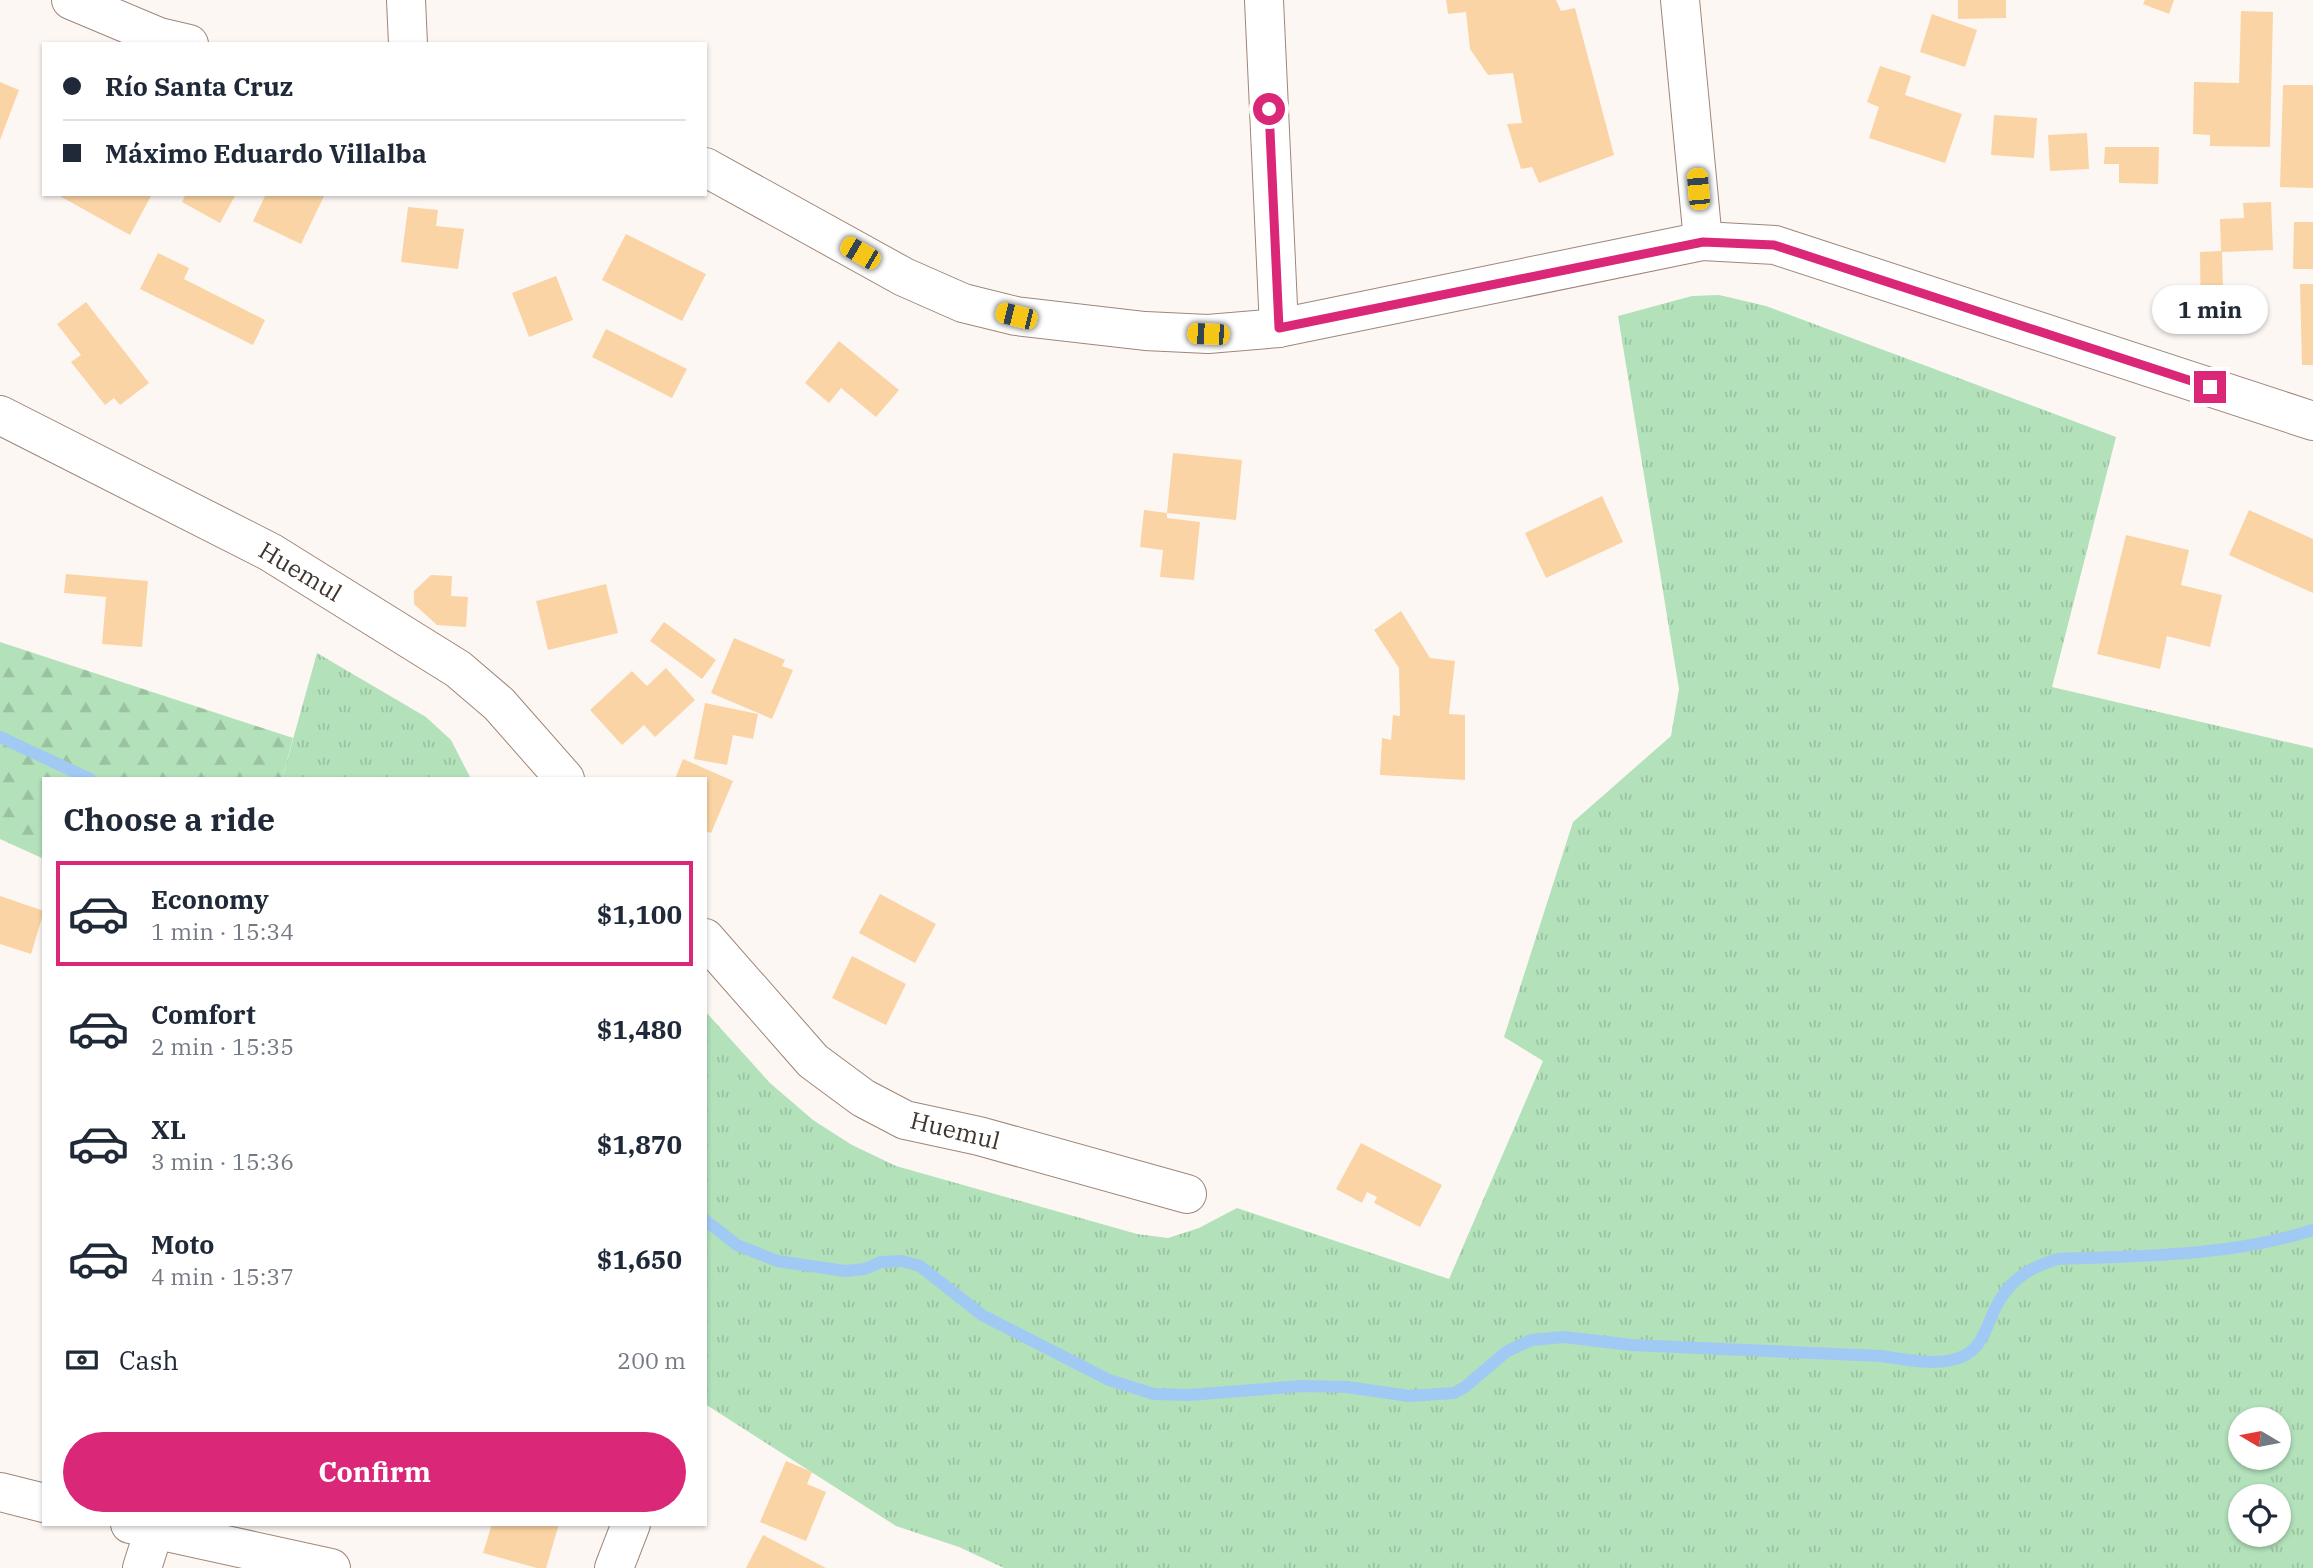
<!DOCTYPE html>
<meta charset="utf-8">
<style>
:root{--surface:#fff;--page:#f2f2f3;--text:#1f2937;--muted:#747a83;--line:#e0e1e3;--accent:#db2777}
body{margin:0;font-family:"IBM Plex Serif",serif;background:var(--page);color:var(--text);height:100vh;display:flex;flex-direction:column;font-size:26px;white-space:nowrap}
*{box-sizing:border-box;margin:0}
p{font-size:23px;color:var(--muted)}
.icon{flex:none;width:38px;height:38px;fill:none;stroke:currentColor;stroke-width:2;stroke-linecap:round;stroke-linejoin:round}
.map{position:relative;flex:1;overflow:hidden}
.sheet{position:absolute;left:42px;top:777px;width:665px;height:749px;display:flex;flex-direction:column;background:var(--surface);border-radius:0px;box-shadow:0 2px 5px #0004}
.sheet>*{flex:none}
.hud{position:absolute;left:42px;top:42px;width:665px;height:154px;border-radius:0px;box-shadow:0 2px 5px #0004;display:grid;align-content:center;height:154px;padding:0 21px;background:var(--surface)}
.needle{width:46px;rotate:280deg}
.tools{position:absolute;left:2228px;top:1407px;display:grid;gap:14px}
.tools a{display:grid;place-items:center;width:63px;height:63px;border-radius:50%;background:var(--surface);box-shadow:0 2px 5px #0004;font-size:35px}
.end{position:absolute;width:32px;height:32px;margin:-16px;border:9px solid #db2777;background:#fff;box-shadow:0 0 0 4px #fff}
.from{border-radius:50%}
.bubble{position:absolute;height:49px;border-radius:24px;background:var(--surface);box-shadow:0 2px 5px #0004;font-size:23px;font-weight:700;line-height:49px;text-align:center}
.car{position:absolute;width:21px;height:42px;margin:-21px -10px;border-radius:9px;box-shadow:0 0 5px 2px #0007;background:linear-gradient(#f5c518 24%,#345 0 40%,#f5c518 0 76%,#345 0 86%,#f5c518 0)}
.hud b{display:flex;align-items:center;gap:24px;height:66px;font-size:26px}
.hud b+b{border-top:2px solid var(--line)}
.hud i{width:18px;height:18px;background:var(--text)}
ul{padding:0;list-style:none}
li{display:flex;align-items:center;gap:21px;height:105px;margin:0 14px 10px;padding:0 7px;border:4px solid transparent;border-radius:0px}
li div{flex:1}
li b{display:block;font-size:26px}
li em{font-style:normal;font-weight:700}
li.on{border-color:var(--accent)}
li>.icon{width:63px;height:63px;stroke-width:1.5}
h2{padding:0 21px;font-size:32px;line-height:84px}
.pay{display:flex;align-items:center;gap:18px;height:77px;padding:0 21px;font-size:26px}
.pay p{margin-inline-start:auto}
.action{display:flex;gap:14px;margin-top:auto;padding:14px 21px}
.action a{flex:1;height:80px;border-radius:42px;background:var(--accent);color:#fff;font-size:28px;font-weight:700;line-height:80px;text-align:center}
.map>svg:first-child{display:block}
.grass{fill:url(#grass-tufts);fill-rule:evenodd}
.forest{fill:url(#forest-firs)}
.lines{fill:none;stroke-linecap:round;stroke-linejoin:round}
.stream{stroke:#a0caf4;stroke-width:12}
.building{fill:#fad4a4}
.minor-casing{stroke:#9f8677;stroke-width:40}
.minor{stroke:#fff;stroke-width:38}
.route{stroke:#db2777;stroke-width:9}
.labels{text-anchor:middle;stroke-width:7;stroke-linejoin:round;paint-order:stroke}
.street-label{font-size:24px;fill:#3f342e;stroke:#fff}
</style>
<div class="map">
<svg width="2313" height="1568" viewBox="0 0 2313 1568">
<defs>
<pattern id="grass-tufts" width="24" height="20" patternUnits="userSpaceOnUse" patternTransform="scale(1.75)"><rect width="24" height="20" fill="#b2e1ba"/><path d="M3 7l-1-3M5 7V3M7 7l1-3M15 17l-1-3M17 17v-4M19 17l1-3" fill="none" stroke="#9ac2a0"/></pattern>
<pattern id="forest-firs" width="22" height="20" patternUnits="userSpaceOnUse" patternTransform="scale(1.75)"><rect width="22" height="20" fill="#b2e1ba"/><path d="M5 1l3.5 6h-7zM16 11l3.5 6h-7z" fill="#9ac2a0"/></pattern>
</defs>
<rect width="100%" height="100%" fill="#fdf7f4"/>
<!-- grass -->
<g class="grass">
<path d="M1719 295 1766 306 2116 437 2052 687 2313 748V1568H1004L959 1547 896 1526 705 1404V1011L770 1083 813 1120 852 1145 896 1166 1137 1234 1168 1238 1199 1228 1237 1208 1449 1279 1543 1061 1504 1037 1573 822 1671 736 1679 689 1618 316 1692 296ZM2240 1419H2278V1458H2240ZM2240 1496H2278V1535H2240Z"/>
<path d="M317 653 426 717 451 740 471 779H282Z"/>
</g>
<!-- forest -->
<path class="forest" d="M0 642 293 738 282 779H44V859L0 839Z"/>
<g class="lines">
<!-- stream -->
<g class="stream">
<path d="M0 737 90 779"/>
<path d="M705 1220 737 1245 777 1261 845 1271 865 1269 881 1262 902 1261 920 1266 982 1315 1109 1380 1154 1394 1189 1395 1303 1386 1347 1387 1409 1396 1454 1393 1465 1387 1506 1352 1531 1340 1564 1337 1631 1345 1881 1356C1903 1359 1930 1365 1952 1360 1987 1352 1985 1322 2001 1298 2015 1276 2034 1266 2058 1259 2143 1256 2231 1256 2313 1230"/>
</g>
</g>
<!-- building -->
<g class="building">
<path d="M1446 0H1556L1561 11 1575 8 1614 155 1539 183 1532 167 1521 169 1507 124 1522 123 1513 73 1488 75 1470 49 1466 12 1448 14Z"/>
<path d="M1958 0H2006V18L1958 19Z"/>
<path d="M2145 0H2174L2169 14 2143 4Z"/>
<path d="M2241 11 2273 12 2270 147 2210 146V135L2193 134 2194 82 2239 83Z"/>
<path d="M1932 14 1977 30 1965 67 1920 52Z"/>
<path d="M1880 66 1911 76 1905 95 1962 114 1945 163 1869 138 1879 107 1867 102Z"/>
<path d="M0 82 19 90 0 140Z"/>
<path d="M2283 85H2313V188L2280 187Z"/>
<path d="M1994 115 2037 118 2034 158 1991 155Z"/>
<path d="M2087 133 2089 169 2050 171 2048 135Z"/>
<path d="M2105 147H2159L2158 184 2119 183V164H2104Z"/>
<path d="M56 194H152L130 235Z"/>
<path d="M186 194H236L220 223 182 202Z"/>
<path d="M266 194H325L301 244 253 221Z"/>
<path d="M2271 202 2273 250 2222 252 2224 326H2201L2200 252 2221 251 2220 219 2244 218 2243 203Z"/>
<path d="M408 207 438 210 436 226 464 229 458 269 401 262Z"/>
<path d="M2294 222H2313V269H2293Z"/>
<path d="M626 234 706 274 682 321 602 280Z"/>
<path d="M158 253 189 268 184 279 265 320 253 345 140 289Z"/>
<path d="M556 276 573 320 529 337 512 293Z"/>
<path d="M2300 284H2313V365H2302Z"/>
<path d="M86 302 149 383 120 405 114 398 105 405 71 362 81 355 57 324Z"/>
<path d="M606 329 687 369 672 398 592 357Z"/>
<path d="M839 341 899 390 876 417 841 388 829 403 805 383Z"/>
<path d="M1173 453 1242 460 1236 520 1167 513Z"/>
<path d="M1602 496 1623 542 1546 578 1525 533Z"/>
<path d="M1144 510 1167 513V518L1200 522 1194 580 1160 577 1163 550 1140 547Z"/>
<path d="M2249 510 2313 539V593L2229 555Z"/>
<path d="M2126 535 2189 550 2181 585 2222 595 2210 647 2167 636 2160 669 2097 654Z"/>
<path d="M66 574 148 581 142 647 102 644 106 597 64 593Z"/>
<path d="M431 575 452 576 451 596 468 597 466 627 437 625 414 604V591Z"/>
<path d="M606 584 618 633 548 650 536 601Z"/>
<path d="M1401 611 1430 658 1455 661 1449 714 1465 715V780L1380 775 1382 738 1391 740 1393 715 1400 716 1399 668 1374 630Z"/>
<path d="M664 622 716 660 702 679 650 641Z"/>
<path d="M734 638 785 660 782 666 793 670 772 719 711 693Z"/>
<path d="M666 668 695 700 655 737 644 725 622 745 590 710 632 671 647 686Z"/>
<path d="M705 703 758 714 753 739 733 735 727 765 694 759Z"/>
<path d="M683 759 733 781 711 833 705 831V779H675Z"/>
<path d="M880 894 936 924 915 963 859 933Z"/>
<path d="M0 896 44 911 31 954 0 944Z"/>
<path d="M852 956 906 984 886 1025 832 998Z"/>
<path d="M1361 1143 1442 1185 1420 1227 1374 1203 1377 1197 1367 1192 1362 1203 1336 1189Z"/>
<path d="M786 1461 812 1472 807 1484 826 1492 806 1541 760 1522Z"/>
<path d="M492 1524H559L546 1568H537L483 1553Z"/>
<path d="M763 1535 826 1568H746Z"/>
</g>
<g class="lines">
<defs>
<g id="minor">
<path d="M71 0 159 37 189 44"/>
<path d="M406 0 408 44"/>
<path d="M1264 0 1279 328"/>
<path d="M1680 0 1703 241"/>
<path d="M705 167 904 277 963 303 1016 316 1145 331 1208 334 1279 328 1703 241 1775 245 2313 421"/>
<path d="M0 415 270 552 458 669 499 704 565 779"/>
<path d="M705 938 813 1061 863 1098 905 1120 979 1136 1187 1194"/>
<path d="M0 1492 44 1503"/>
<path d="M130 1524 331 1568"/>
<path d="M142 1568 156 1524"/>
<path d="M614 1568 631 1524"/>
</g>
</defs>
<!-- minor casing -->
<use href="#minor" class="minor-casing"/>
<!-- minor -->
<use href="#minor" class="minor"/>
</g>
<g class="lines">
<!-- route -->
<path class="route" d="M1269 109 1279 328 1703 242 1774 245 2210 387"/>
</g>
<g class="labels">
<!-- street labels -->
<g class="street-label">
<text transform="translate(300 572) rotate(31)" y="8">Huemul</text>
<text transform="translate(955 1131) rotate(14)" y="8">Huemul</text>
</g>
</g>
</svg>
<div class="tools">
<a><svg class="needle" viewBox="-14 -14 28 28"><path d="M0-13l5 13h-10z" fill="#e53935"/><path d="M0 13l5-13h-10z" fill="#747a83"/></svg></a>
<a><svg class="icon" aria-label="locate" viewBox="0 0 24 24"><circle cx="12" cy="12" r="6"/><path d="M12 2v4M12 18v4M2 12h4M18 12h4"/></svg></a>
</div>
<i class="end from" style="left:1269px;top:109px"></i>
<i class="end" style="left:2210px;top:387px"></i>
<div class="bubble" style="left:2152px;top:285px;width:116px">1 min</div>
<i class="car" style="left:1698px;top:189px;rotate:355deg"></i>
<i class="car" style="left:860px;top:253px;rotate:300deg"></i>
<i class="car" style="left:1016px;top:316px;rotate:284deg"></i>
<i class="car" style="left:1208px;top:334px;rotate:272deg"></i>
<div class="hud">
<b><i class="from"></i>Río Santa Cruz</b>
<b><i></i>Máximo Eduardo Villalba</b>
</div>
<section class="sheet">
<h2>Choose a ride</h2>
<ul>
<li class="on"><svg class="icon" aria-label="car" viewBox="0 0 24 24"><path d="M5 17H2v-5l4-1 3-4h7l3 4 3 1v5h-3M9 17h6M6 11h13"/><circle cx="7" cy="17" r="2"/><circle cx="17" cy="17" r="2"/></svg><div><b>Economy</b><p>1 min · 15:34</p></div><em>$1,100</em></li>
<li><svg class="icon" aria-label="car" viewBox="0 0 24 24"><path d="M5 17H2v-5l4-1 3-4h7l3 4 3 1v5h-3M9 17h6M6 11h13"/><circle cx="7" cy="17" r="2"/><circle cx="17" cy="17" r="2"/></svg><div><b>Comfort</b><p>2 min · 15:35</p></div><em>$1,480</em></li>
<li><svg class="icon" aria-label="car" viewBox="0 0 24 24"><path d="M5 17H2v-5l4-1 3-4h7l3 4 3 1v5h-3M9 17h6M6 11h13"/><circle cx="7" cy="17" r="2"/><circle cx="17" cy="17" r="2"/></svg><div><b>XL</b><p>3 min · 15:36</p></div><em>$1,870</em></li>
<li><svg class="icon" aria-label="car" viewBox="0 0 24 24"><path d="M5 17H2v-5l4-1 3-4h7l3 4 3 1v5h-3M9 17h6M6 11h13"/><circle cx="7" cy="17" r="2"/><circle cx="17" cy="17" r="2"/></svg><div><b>Moto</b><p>4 min · 15:37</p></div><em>$1,650</em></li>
</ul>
<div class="pay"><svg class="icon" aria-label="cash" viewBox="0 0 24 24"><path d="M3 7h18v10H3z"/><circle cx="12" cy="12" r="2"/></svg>Cash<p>200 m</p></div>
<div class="action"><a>Confirm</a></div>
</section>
</div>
